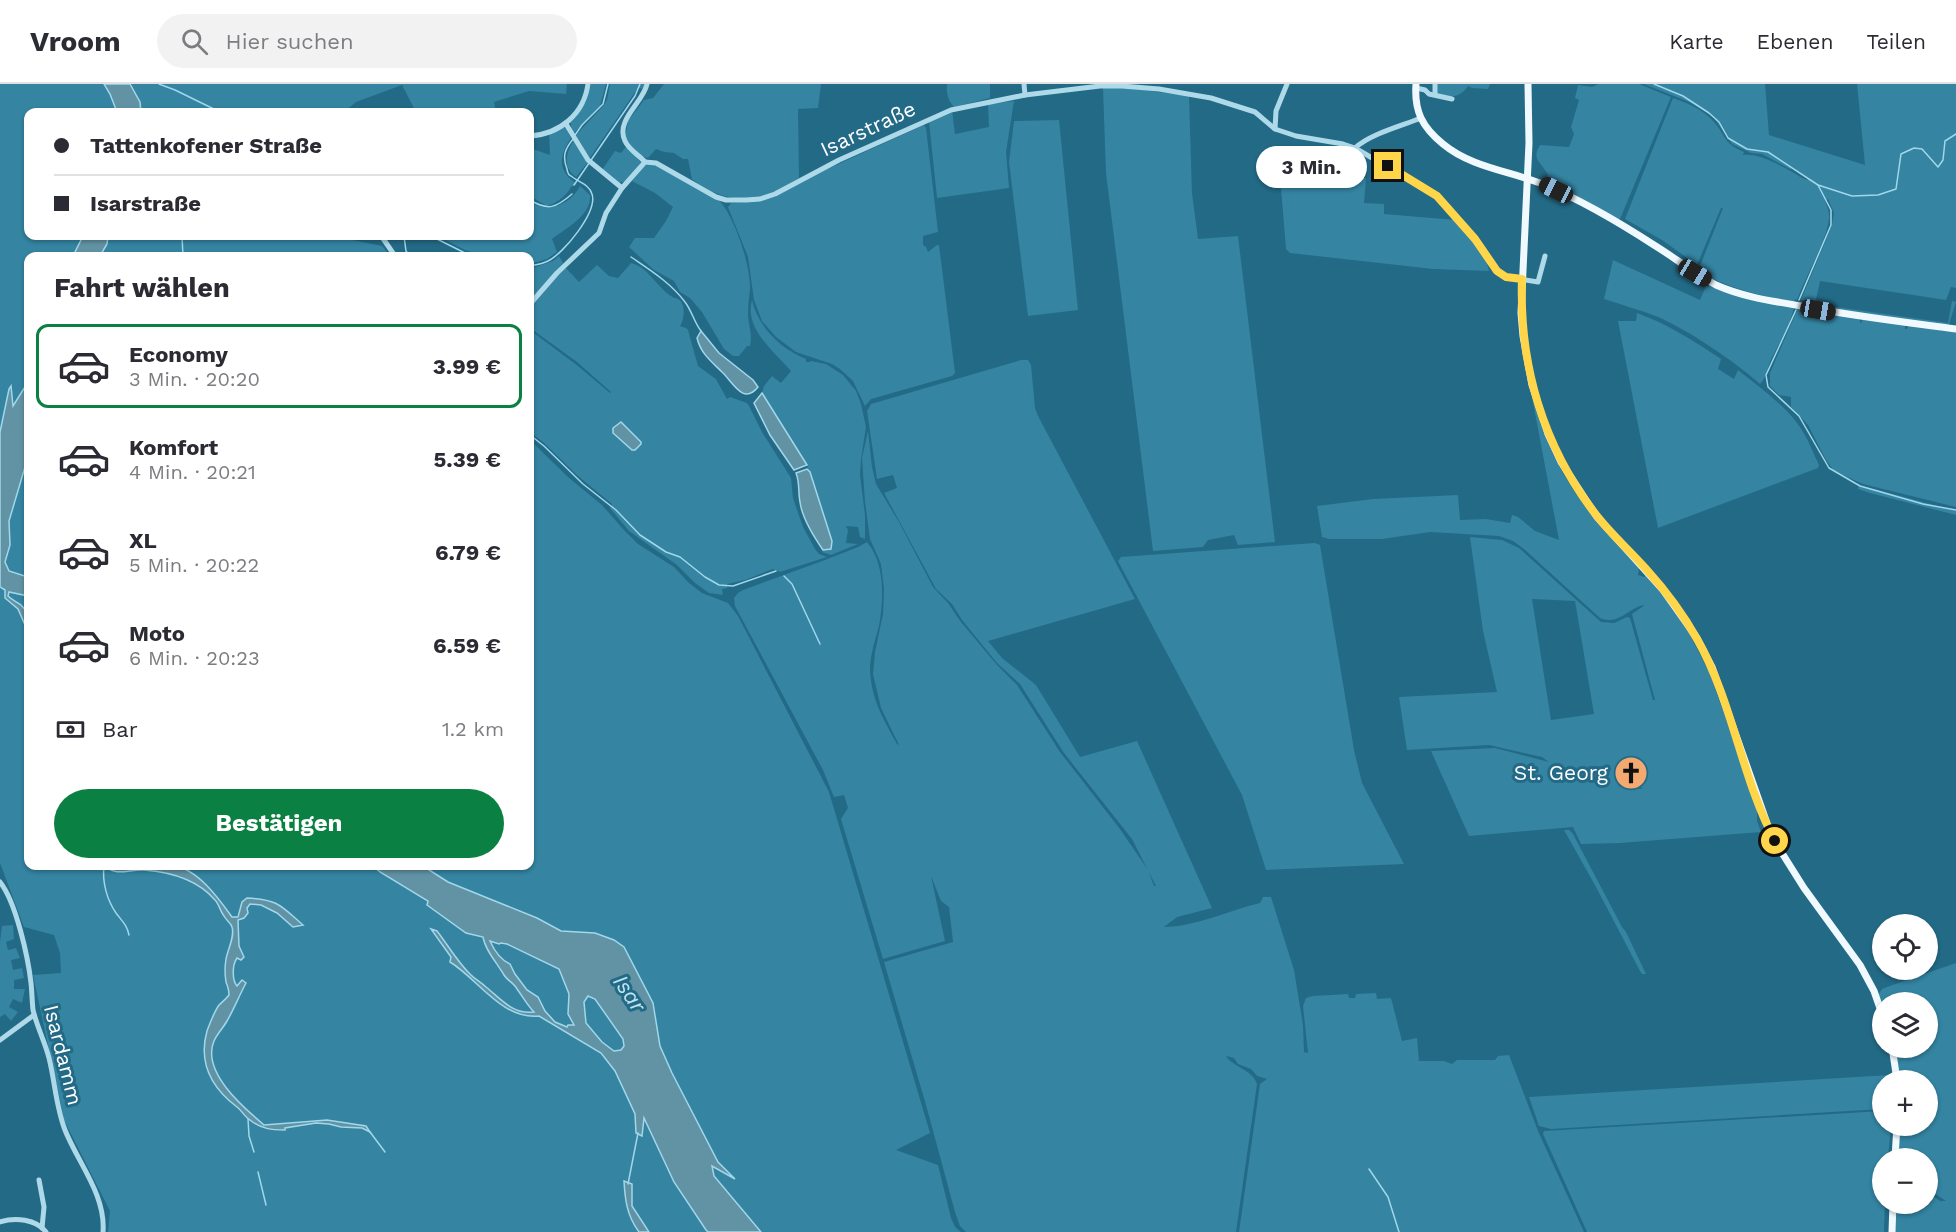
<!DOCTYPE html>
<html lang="de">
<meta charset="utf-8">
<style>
:root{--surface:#fff;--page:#f2f2f3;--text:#2b2b33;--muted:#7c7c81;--line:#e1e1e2;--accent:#0b8043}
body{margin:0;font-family:"Work Sans",sans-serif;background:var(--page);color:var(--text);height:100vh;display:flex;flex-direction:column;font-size:22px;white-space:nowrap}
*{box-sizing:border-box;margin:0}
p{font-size:20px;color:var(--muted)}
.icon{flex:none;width:33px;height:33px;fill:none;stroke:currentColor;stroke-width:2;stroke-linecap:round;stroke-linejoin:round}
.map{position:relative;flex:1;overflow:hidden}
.drawer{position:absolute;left:24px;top:168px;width:510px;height:618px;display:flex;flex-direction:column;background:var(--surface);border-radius:12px;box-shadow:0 2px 4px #0004}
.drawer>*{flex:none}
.banner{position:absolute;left:24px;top:24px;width:510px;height:132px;border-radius:12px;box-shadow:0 2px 4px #0004;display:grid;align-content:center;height:132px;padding:0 30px;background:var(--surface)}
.fabs{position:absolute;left:1872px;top:830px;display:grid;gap:12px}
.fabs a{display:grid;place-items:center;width:66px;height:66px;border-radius:50%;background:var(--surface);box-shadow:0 2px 4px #0004;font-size:30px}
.end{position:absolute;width:27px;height:27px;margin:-14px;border:8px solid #ffd54a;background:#111;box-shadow:0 0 0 3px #111}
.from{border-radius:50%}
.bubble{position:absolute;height:42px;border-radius:21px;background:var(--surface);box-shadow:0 2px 4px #0004;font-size:20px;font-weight:700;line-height:42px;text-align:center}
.car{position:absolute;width:18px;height:36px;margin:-18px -9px;border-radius:8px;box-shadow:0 0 4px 2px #0007;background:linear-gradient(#222 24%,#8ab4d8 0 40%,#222 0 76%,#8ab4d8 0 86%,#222 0)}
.banner b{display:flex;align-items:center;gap:21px;height:57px;font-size:22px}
.banner b+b{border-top:2px solid var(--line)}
.banner i{width:15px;height:15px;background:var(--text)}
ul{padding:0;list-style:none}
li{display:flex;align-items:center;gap:18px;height:84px;margin:0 12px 9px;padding:0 18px;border:3px solid transparent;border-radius:12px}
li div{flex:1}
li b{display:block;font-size:22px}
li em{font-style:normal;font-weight:700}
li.selected{border-color:var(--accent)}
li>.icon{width:54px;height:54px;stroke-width:1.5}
h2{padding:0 30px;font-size:27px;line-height:72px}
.pay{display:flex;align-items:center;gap:15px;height:66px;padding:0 30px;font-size:22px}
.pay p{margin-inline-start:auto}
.primary-button{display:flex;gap:12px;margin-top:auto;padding:12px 30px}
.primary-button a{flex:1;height:69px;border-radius:36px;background:var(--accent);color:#fff;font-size:24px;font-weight:700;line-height:69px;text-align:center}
header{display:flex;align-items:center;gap:36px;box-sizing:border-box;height:84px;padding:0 30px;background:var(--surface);border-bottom:2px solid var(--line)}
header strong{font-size:28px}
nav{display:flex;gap:33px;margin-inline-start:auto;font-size:21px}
.search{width:420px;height:54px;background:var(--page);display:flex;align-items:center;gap:15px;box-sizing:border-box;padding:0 21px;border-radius:33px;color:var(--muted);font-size:22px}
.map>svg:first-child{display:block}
.green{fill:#3484a2;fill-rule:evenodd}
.water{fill:#6293a5;stroke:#a1d7ea;stroke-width:1.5;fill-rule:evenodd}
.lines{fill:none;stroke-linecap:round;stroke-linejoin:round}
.stream{stroke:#a1d7ea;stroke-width:1.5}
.minor{stroke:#add9e9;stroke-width:5}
.major{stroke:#f0f9fe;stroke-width:7}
.route{stroke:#ffd54a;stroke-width:8}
.labels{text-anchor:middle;stroke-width:6;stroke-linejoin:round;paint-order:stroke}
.street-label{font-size:21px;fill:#fff;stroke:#236a86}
.poi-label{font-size:21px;fill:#fff;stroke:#236a86;text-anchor:end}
.water-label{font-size:22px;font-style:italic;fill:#c0e5f2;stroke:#236a86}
</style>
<header>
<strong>Vroom</strong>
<div class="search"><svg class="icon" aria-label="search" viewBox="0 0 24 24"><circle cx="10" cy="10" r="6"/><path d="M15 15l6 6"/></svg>Hier suchen</div>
<nav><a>Karte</a><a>Ebenen</a><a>Teilen</a></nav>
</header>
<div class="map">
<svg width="1956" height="1148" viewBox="0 0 1956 1148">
<rect width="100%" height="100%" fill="#236a86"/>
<!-- green -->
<g class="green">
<path d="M0 0H567L566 10 529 7 494 18 496 28H431L430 26 416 28 402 1 356 18 344 28H28V152H333L382 162 390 172H28V782H530V356L569 394 602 421 623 445 638 460 674 483 689 499 702 509 728 519 738 532 829 708 930 1049 896 1066 938 1081 951 1134 955 1143 961 1148H108L110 1127 64 1036 33 891 61 889 60 869 54 851 24 843 0 779V371L4 333 0 348Z"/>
<path d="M591 0H606L600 22 574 49 571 46V38L586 18Z"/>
<path d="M610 0H645L644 5 638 4 589 75 576 51 604 21 607 16Z"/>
<path d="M664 0H821L818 24 798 25 799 94C787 101 774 110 760 113 735 118 711 111 692 95L688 75H683L674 69 664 68 656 65 648 74C638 72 630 62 625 54L628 37 644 16 653 14Z"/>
<path d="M947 0H990V14L954 23C948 17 946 8 947 0Z"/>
<path d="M1437 0H1490L1488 5 1472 4 1468 2C1459 15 1451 13 1437 10Z"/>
<path d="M1598 0H1639L1671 13 1620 135 1617 136 1550 99C1549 96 1548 92 1547 89 1541 78 1531 75 1540 61L1569 63 1574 50 1571 43 1579 16 1575 14 1578 1 1592 3Z"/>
<path d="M1644 0H1765L1769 51 1865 81 1857 0H1956V204L1951 203 1946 216 1820 197 1815 220 1948 239 1952 217 1956 218 1949 240 1947 241 1901 236 1804 220V216H1801L1832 141 1834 129 1828 115 1825 117C1827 122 1830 129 1829 135 1826 159 1806 191 1797 216L1795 215 1794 218C1758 211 1730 205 1698 187L1723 124H1721L1697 181 1662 156 1625 135 1673 14C1688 19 1704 26 1714 38 1727 53 1723 59 1744 68L1743 71C1760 68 1787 85 1802 94L1808 96 1809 94 1793 84 1790 85 1762 70 1751 69 1732 60 1714 34 1706 28 1689 18Z"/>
<path d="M1103 4H1127L1189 12 1192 109 1198 155 1238 152 1275 458 1238 461 1234 451 1208 456 1203 463 1153 467 1106 89Z"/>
<path d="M1014 17 1006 68 1009 104 937 114 929 38 952 26 955 50 989 43 988 20Z"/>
<path d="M1059 36 1078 226 1028 232 1009 78 1014 37Z"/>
<path d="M924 41 926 44 938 148 923 152V161L926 163 928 168 937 161H939L955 289 952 292 871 315 865 322 853 297 840 285 832 280 796 268 776 253 762 237 754 216 748 173 728 123 731 119 748 118 801 97Z"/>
<path d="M565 43 571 54C559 72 557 87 577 100L571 103C567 111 557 119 547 122L530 112V64L550 71 549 48Z"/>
<path d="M574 56 588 78 576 93C562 84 566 68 574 56Z"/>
<path d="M626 63 641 78 627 97 619 99 602 86 615 67 621 69Z"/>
<path d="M1278 69 1345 79 1344 91 1366 94 1364 119 1384 120V130L1456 136C1469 151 1485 167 1489 187L1433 185 1290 169 1286 165Z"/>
<path d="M649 80 655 81 718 115C735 133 751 182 750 206 749 214 748 222 748 230 748 241 753 250 750 262H747L739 272H733L724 265 702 228 690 214 680 208 674 197 654 186 629 163 635 154H654L666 137 673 123 655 109 632 97 643 83Z"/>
<path d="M580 102 590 111C592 131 566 144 552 155L557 168 547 175 530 180V172H484L465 166 438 152H530V118C549 130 571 120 580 102Z"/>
<path d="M559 172 563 179 530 218V185L553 177Z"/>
<path d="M1613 176 1700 216 1706 202 1708 203 1710 201 1794 223C1790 243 1778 260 1770 278 1767 286 1766 294 1760 300 1734 277 1690 247 1658 233 1640 226 1622 221 1604 215Z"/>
<path d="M631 179C648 183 657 203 671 212 675 215 680 214 682 219 685 226 684 236 680 242L686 244 688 246 698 282 716 295 727 315 730 313 747 319 749 322 762 348 791 394 793 414 803 443 815 465 819 470 827 473 780 488 773 485 745 496 727 500V504L722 505 723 511 709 509 695 499 677 481 629 447 610 424 612 420 578 392 543 358 530 348V246L578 282 610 309 611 308 577 278 530 244V221L564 182 579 198 597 181 609 192 618 194Z"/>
<path d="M752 216C758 243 781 265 806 275V278H810L811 277 826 280 843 291 856 307 861 320 866 343 861 375 860 391 865 431V455L860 453 858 443 846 442 848 446 846 459 858 460 831 471 822 468 823 466H829L807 381 762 309 764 302 772 292 781 299 791 287C774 267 744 245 752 216Z"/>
<path d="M1798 224 1801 228 1803 227 1801 224 1820 227V232H1822L1823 228 1859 234 1860 238 1862 239V235L1905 241V245H1907L1909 241 1956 247V423L1863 400 1834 387 1826 376 1808 341 1791 323V313L1779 311 1770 302V289Z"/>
<path d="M1637 229C1668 240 1694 257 1721 275L1718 285 1734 295 1738 286C1759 303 1785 321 1800 343 1808 355 1813 368 1819 381L1818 384 1658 444 1618 237H1636Z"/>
<path d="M1021 276H1028L1031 281 1035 324 1038 332 1135 515 988 557 1002 574 1036 601 1080 673 1137 657 1212 824 1177 833 1164 843C1194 843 1230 826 1260 819L1263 813H1271L1294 886 1303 941 1304 968 1308 969 1303 922 1306 914 1313 912 1348 910 1349 914H1355L1356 910 1376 909 1377 915 1391 914 1402 957 1417 954 1419 977H1444L1452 980 1457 976H1495L1498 972 1509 971 1538 1047 1584 1148H1239L1260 1000 1267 995 1257 992 1251 985 1238 980 1234 974 1226 972C1234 984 1252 985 1257 1000L1236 1148H966L960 1142 955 1128 926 1021 884 878 953 858 949 823 941 817 931 792 945 857 883 875 841 735 848 724 844 711 834 713 823 686 735 522 734 514 738 509 743 506 825 476 858 463 867 458C885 479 884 515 879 542 875 557 870 571 870 587 872 617 883 634 897 660L899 661 881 624 873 590 875 568 883 530 884 505 881 480 870 455 865 418 862 374 868 347 872 383 876 400 899 438 933 503 948 519 961 538 997 581 1017 601 1060 668 1120 745 1148 786 1154 802H1156L1132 755 1064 669 1020 600 997 579 962 536 952 520 936 505 884 409 897 404 893 391 877 395 867 327 871 320Z"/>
<path d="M1532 313C1539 335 1546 357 1557 378 1577 418 1609 451 1639 484L1638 491 1644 493 1647 491 1649 493 1681 534 1710 590 1741 677 1757 726V737L1761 748 1620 759 1581 760 1573 743 1469 752 1431 667 1495 664 1549 678 1542 673 1489 661 1407 666 1399 613 1497 608 1483 547 1470 453 1502 456 1519 464 1601 538 1614 539 1627 533 1630 534 1653 616H1655L1632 530 1645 521C1628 523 1620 542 1600 534L1524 465 1513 457 1499 452 1430 448 1382 455H1329L1322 453 1317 422 1373 415 1458 411 1460 436 1486 435 1510 439 1512 431 1518 433 1535 447 1559 456ZM1532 515 1575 517 1594 630 1551 636ZM1631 679 1640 685 1637 700 1643 705 1618 702C1624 693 1621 688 1625 680Z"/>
<path d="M1859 401 1956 427V431L1870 409 1858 405Z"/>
<path d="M1315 459 1320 461 1354 666 1362 699 1404 780 1266 786 1242 711 1118 477 1121 473Z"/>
<path d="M1564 746H1569L1573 750 1622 843 1626 848 1646 890H1642L1640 887 1596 803Z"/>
<path d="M13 841 14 855 6 858 8 866 16 864 20 874 11 876 13 886 22 884 24 894 14 896V905H25L22 919 13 915 9 923 18 928 11 937 5 930 0 933V858L2 842Z"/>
<path d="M1956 879V1148H1895V1119H1928V1109L1940 1117H1946L1928 1105V1074H1897L1900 1041H1928V996H1900L1894 963H1928V918H1882V922L1878 911 1882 905 1887 903Z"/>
<path d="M1890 991V996H1882V1025L1551 1045 1539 1042 1529 1013Z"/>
<path d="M1882 1027V1041H1891L1888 1074H1882V1119H1885L1884 1148H1587L1543 1050 1544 1047Z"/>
</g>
<!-- water -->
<g class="water">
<path d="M104 0H130L140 18 141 28H117L110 10Z"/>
<path d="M83 152H108L107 160 100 172H73Z"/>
<path d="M701 247 719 269 753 296 758 303C743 322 732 297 722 288 711 277 701 270 697 254Z"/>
<path d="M28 298V311L25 324 28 334V373L9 437 10 461 5 478 9 487 28 493V512L9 508 8 512C12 516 17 518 21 521 31 530 29 548 28 560L25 541 18 525 5 514V506L0 503V348L9 305 11 302 13 322Z"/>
<path d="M762 309 807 381 794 386 770 351 754 319Z"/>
<path d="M621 338 641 358V360L635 366H632L613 349V344Z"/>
<path d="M807 385 810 388 832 457 831 465 823 466C814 453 802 434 800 418 798 409 800 399 796 389Z"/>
<path d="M104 782C125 781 154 779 174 782 198 785 219 815 232 833H238L242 818 247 814C279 816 280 821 303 841L293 843 277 829 261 821 250 820 247 824 248 829 244 834 238 836 239 862 244 873 241 876 237 874C232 881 232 896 237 902L242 896 246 899C239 912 234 925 227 937 223 944 217 950 214 957 201 988 244 1024 264 1041L327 1036 366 1042 370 1048 362 1044 341 1043 329 1040 316 1039 285 1044V1046C272 1046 261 1045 250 1036 245 1033 242 1027 237 1023 212 1004 198 979 207 947 210 939 214 928 219 921 222 918 226 915 229 911 229 906 228 903 226 898 225 892 225 881 226 875 228 865 235 852 232 843 231 839 226 836 224 832 220 827 219 820 215 816 197 795 170 788 144 786 128 785 119 793 104 782Z"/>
<path d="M373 782H423L448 798 537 834 561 847 595 849 614 856 624 863 653 919 660 962 672 989 718 1078 735 1095 712 1082 714 1092 761 1148H708L706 1146 674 1098 644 1034 642 1052 636 1049 635 1030 615 987 601 969 539 932C502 936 478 895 450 878L451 873 431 845 437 847C448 861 458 879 471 891 476 896 482 899 486 903 501 915 513 931 534 928 527 921 523 913 517 905 514 899 507 896 504 891 497 879 485 866 483 853L466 849 427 821 428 817 380 788ZM490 857 499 860 501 859 507 860 559 885 569 910 568 930 574 941H568L567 943 555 938 545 927 538 913 527 906 515 890 510 880C501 876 494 866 490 857ZM588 912 595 915 623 955 624 962 621 966 614 967 602 958 586 939 584 918Z"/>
<path d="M624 1097 632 1100V1122L649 1148H639C627 1132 625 1116 624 1097Z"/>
</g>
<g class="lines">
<!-- stream -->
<g class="stream">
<path d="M159 0 175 6 220 28"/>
<path d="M1654 0 1683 12 1709 29 1719 38 1728 54 1747 65 1768 68 1818 101 1852 112 1878 111 1896 105 1901 70 1914 64 1922 65 1938 83 1943 76 1945 57 1956 50"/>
<path d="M575 51 582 41 603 20 608 0"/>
<path d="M574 101 635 12 640 0"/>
<path d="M530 116C548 127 556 124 572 110"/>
<path d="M182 152 183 172"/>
<path d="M404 152 406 167 410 172"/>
<path d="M431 152 465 169 476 172"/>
<path d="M631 173C650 186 671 199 685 218 692 227 694 238 701 247"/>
<path d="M530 182C535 181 542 180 548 177 563 170 598 128 592 110 589 100 578 98 571 92 567 90 568 89 567 85 562 72 565 65 573 55"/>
<path d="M1799 216 1831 141V126L1818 101"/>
<path d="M1796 226 1766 291 1768 303 1799 332 1829 384 1860 402 1923 420 1956 426"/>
<path d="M530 351 544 362 583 400 616 426 640 451 666 468 680 473 705 493 719 501 733 502 776 487"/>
<path d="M784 492 792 500 820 560"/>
<path d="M104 782C102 798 107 816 116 829 122 837 127 841 129 851"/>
<path d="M248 1035 249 1052 254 1068"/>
<path d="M370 1048 385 1068"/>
<path d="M1369 1085 1388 1113 1399 1148"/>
<path d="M258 1088 266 1121"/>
<path d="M628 1100 638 1049"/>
</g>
<!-- minor -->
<g class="minor">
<path d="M1024 0 1025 11"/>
<path d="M1435 0V10"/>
<path d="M1416 4 1425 6 1429 10 1452 15"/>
<path d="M566 40 588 76 622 104"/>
<path d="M1275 45 1276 27 1287 0"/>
<path d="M530 52C560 50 584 30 588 0"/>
<path d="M1355 64C1370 50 1401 42 1421 34"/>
<path d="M645 78C639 71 629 66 625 57 615 36 643 19 647 0"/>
<path d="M382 153 395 172"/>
<path d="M530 220 557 189 599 149 606 129 622 104 645 78 656 79 716 113 726 116H746L760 115 775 110 839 76 951 26 1025 11 1100 2H1122L1159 5 1211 14 1255 28 1275 45 1296 52 1343 60 1355 64 1437 112 1475 155 1497 187 1506 193 1538 198 1545 172"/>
<path d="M0 798C16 818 28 873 31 899 32 908 32 917 33 926 37 943 45 958 49 974 55 998 56 1023 65 1046 78 1079 106 1111 103 1148"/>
<path d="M0 956 34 931"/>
<path d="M39 1096 44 1123 42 1144"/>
<path d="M0 1138C15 1133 36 1135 46 1148"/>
</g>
<!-- major -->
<g class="major">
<path d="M1416 0C1414 27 1422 43 1443 60 1472 84 1511 87 1545 101 1583 117 1620 139 1654 161 1675 174 1694 189 1716 201 1743 213 1772 217 1801 222 1852 232 1904 238 1956 245"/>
<path d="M1528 0 1529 59 1521 229 1523 252 1532 301 1548 350 1561 378 1597 433 1663 506 1697 554 1712 583 1769 745 1782 769 1804 804 1860 881 1874 907 1882 930"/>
<path d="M1892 963 1897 996"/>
<path d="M1895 1074 1897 1041"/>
<path d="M1892 1148 1893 1119"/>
</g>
</g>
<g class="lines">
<!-- route -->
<path class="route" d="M1388 82 1437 112 1475 155 1497 187 1506 193 1522 195C1519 281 1543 363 1597 432 1612 451 1630 467 1646 485 1665 506 1683 530 1697 555 1733 618 1741 693 1775 757"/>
</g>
<!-- icons -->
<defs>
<symbol id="church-disc" viewBox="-11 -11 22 22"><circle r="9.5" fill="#f4a970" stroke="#236a86"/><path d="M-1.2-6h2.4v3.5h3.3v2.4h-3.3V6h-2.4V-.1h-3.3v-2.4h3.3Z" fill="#111"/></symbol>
</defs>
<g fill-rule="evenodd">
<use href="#church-disc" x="1612" y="670" width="38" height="38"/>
</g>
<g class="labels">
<!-- street labels -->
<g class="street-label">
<text transform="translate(868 45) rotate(-25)" y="7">Isarstraße</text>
<text transform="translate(63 971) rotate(76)" y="7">Isardamm</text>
</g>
<!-- poi labels -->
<g class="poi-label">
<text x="1608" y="696">St. Georg</text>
</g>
<!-- water labels -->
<g class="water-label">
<text transform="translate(630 909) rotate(56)" y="8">Isar</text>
</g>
</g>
</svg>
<div class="fabs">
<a><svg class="icon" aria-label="locate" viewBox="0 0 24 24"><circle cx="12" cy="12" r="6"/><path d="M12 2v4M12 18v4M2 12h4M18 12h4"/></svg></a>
<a><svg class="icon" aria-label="layers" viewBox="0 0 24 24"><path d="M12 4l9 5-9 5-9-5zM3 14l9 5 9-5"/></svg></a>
<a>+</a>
<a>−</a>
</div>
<i class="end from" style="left:1775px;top:757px"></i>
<i class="end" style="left:1388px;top:82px"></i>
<div class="bubble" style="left:1256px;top:62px;width:111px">3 Min.</div>
<i class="car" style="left:1556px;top:106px;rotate:296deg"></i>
<i class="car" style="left:1695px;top:189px;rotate:121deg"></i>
<i class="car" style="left:1818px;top:226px;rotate:100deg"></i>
<div class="banner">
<b><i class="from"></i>Tattenkofener Straße</b>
<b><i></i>Isarstraße</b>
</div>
<section class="drawer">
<h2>Fahrt wählen</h2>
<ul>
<li class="selected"><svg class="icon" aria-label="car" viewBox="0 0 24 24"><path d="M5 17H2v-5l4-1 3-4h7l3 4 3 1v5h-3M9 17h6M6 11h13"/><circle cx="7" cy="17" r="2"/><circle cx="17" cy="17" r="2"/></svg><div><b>Economy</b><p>3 Min. · 20:20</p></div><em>3.99 €</em></li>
<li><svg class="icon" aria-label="car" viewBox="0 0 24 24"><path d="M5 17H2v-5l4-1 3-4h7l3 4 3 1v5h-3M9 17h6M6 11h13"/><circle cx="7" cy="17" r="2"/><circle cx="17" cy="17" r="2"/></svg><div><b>Komfort</b><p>4 Min. · 20:21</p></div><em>5.39 €</em></li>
<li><svg class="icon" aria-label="car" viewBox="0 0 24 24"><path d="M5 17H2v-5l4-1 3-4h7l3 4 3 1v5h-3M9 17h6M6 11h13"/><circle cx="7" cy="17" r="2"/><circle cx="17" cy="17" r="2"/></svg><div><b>XL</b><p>5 Min. · 20:22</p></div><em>6.79 €</em></li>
<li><svg class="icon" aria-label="car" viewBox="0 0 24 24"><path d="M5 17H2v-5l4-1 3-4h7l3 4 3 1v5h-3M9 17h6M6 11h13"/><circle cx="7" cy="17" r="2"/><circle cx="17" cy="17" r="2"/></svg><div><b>Moto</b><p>6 Min. · 20:23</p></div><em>6.59 €</em></li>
</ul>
<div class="pay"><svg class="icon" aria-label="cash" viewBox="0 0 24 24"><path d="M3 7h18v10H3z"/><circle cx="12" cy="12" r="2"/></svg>Bar<p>1.2 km</p></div>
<div class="primary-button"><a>Bestätigen</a></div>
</section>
</div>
